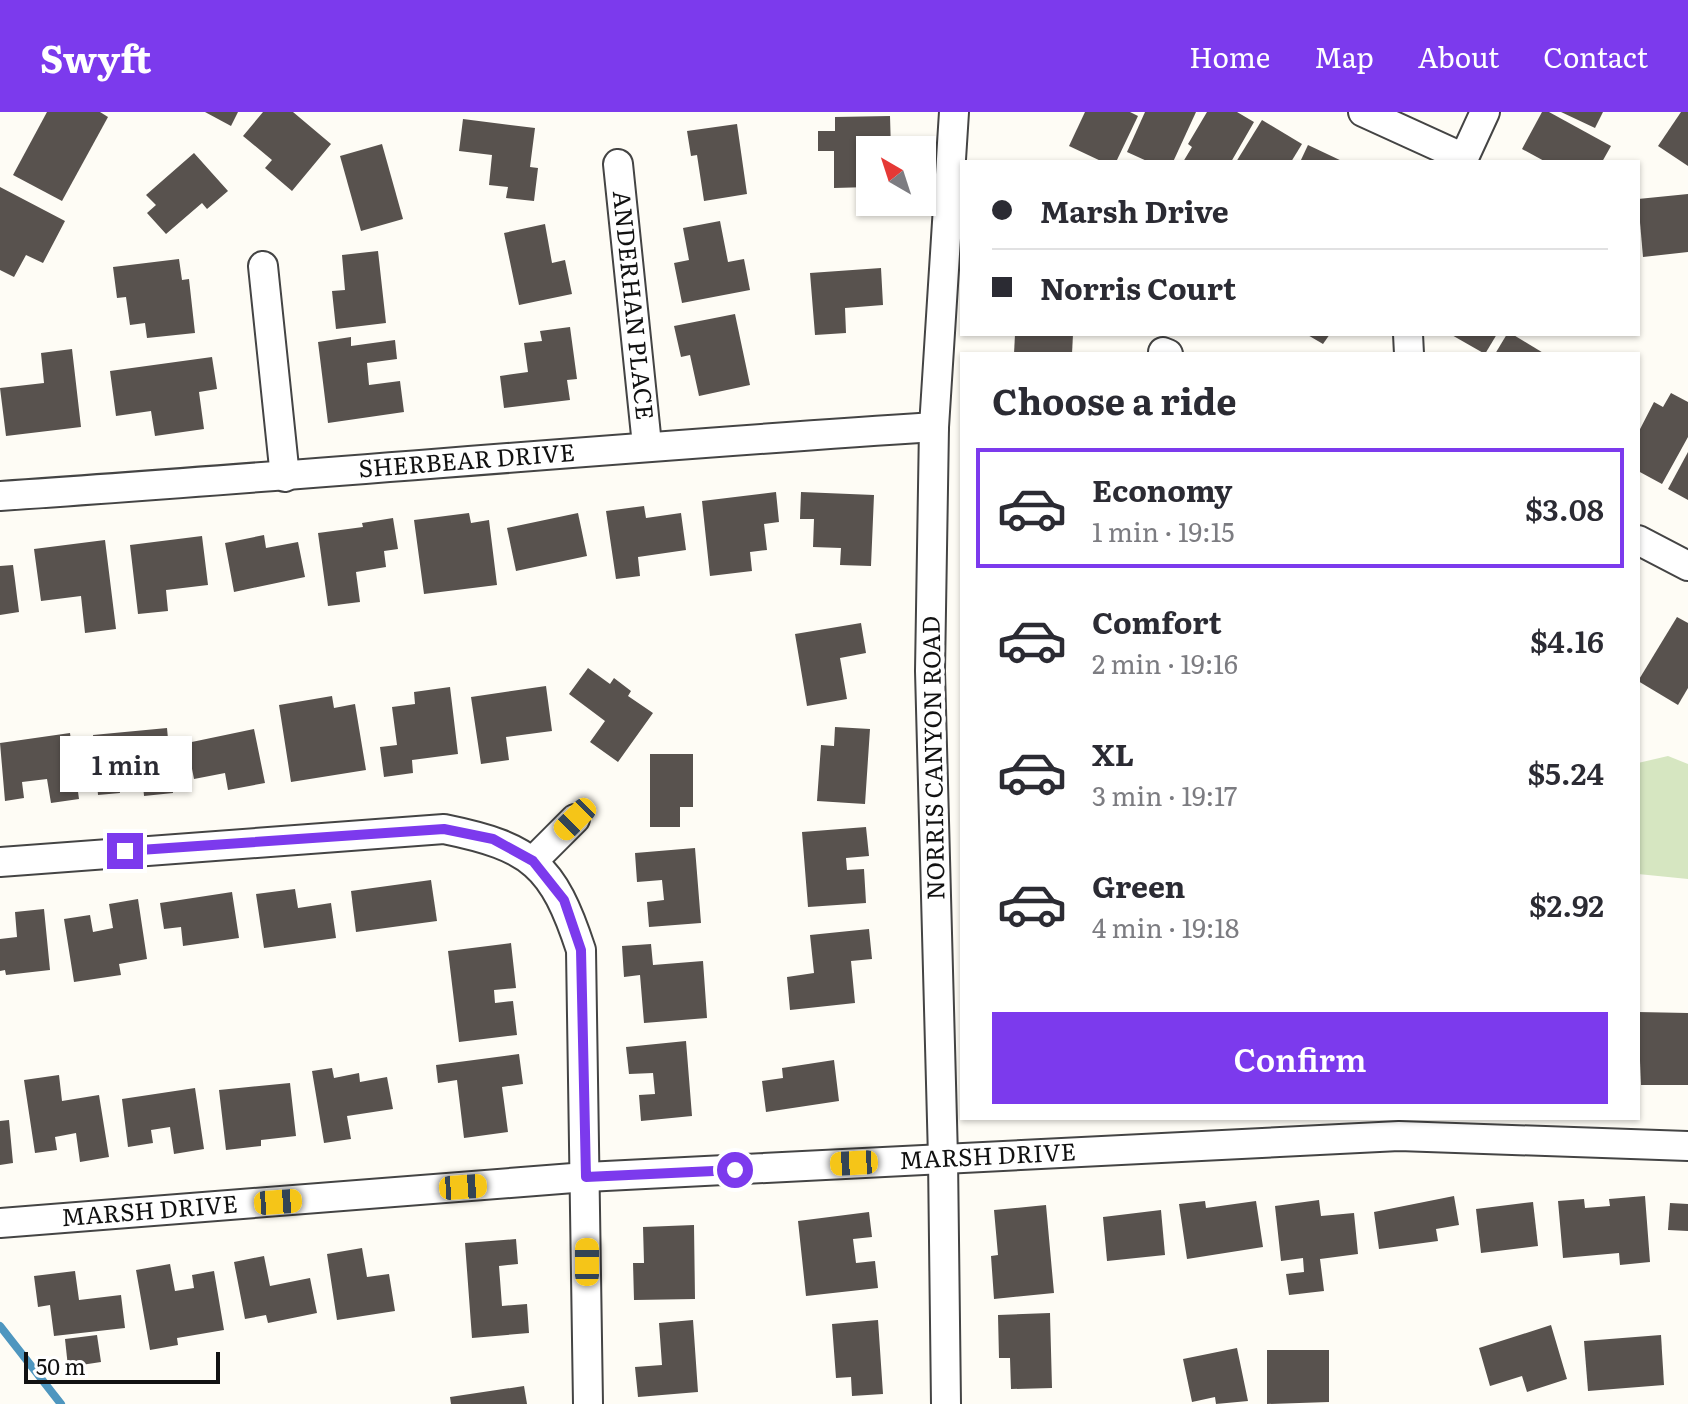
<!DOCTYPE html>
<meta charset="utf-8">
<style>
:root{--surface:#fff;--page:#f2f2f3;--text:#2b2b33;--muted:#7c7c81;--line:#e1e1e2;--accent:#7c3aed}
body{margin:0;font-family:Literata,serif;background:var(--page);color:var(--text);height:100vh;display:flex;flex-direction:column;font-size:30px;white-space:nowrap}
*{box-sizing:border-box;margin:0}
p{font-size:26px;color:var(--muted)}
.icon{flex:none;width:44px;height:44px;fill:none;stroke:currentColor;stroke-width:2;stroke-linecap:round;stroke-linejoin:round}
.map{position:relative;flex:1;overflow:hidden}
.side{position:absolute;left:960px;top:240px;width:680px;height:768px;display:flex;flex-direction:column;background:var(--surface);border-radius:0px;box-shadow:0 2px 6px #0004}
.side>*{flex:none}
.top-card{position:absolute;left:960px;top:48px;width:680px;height:176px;border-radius:0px;box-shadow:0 2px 6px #0004;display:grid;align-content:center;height:176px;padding:0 32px;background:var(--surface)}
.needle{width:52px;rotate:321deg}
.fabs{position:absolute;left:856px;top:24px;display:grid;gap:16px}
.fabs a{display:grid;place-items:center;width:80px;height:80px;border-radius:0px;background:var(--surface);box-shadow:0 2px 6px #0004;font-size:40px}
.scale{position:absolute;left:24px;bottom:20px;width:196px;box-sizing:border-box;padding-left:8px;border:4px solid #111;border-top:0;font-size:22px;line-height:28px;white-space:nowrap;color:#111;-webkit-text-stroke:6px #fff;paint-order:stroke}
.end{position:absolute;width:36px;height:36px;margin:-18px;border:10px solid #7c3aed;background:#fff;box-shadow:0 0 0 4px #fff}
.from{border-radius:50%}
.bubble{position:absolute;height:56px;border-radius:0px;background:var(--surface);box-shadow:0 2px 6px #0004;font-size:26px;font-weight:600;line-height:56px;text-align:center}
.car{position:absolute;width:24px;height:48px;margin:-24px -12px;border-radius:10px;box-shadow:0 0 6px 2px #0007;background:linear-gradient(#f5c518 24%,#345 0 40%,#f5c518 0 76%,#345 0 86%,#f5c518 0)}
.top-card b{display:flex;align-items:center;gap:28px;height:76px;font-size:30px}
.top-card b+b{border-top:2px solid var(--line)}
.top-card i{width:20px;height:20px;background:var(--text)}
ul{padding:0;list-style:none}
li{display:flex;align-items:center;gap:24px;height:120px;margin:0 16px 12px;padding:0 16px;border:4px solid transparent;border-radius:0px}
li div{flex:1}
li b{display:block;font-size:30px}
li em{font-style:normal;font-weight:600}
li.on{border-color:var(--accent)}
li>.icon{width:72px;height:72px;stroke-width:1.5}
h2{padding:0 32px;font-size:36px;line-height:96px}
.action{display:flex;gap:16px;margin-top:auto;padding:16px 32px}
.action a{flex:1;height:92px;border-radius:0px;background:var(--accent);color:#fff;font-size:32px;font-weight:600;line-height:92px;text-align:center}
header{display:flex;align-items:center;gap:48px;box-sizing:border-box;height:112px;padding:0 40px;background:var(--accent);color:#fff}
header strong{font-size:38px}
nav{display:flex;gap:44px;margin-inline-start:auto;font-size:28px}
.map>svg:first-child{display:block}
.green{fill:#d6e6c1}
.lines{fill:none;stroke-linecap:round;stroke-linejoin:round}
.stream{stroke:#4e96bf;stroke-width:8}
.building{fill:#58524e}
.minor-casing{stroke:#444;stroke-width:32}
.minor{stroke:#fff;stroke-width:28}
.route{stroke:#7c3aed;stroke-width:10}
.labels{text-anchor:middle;stroke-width:8;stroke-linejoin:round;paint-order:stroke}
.street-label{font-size:24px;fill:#111;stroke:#fff}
</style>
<header>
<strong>Swyft</strong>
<nav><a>Home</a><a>Map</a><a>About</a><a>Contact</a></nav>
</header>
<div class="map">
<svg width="1688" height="1292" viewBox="0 0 1688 1292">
<rect width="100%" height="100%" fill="#fefcf5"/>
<!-- green -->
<path class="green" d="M1668 644 1688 652V767L1638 762V651Z"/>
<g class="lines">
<!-- stream -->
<path class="stream" d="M0 1214 61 1292"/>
</g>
<!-- building -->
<g class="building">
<path d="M47 0H100L108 5 62 89 13 63Z"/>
<path d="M205 0H238L231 14Z"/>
<path d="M263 0H293L331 32 292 79 265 56 272 48 243 24Z"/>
<path d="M1085 0H1130L1138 4 1116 50H1103L1069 34Z"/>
<path d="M1145 0H1196L1173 50H1149L1127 40Z"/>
<path d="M1207 0H1237L1254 10 1231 50H1183L1192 35 1188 32Z"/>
<path d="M1542 0H1549L1611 34 1602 50H1546L1522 37Z"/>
<path d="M1561 0H1603L1595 16Z"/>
<path d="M1681 0H1688V54L1658 34Z"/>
<path d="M890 4 891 38H870V75L834 76V39H818V19H835V5Z"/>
<path d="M463 7 535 16 530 55 538 56 534 89 506 86 508 75 489 73 492 43 459 39Z"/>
<path d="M1262 8 1302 32 1291 50H1236Z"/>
<path d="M737 12 747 82 704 89 697 43 691 44 687 19Z"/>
<path d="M382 32 403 107 361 119 340 44Z"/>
<path d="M1308 33 1344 50H1300Z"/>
<path d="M194 41 228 79 207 97 202 91 166 122 147 101 156 93 146 83Z"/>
<path d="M0 75 65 109 43 151 26 143 14 165 0 158Z"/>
<path d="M1688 82V140L1643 145 1638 87Z"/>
<path d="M720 109 728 150 744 147 750 178 682 191 674 151 689 148 683 116Z"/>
<path d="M545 112 552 151 565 148 572 182 519 193 504 121Z"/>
<path d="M378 139 386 211 336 217 332 179 345 178 342 143Z"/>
<path d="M179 147 182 168 189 167 195 221 147 226 145 211 130 213 126 185 117 186 113 155Z"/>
<path d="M881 156 883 193 845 196 846 221 815 223 810 161Z"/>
<path d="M735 202 750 273 699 284 690 243 681 245 674 214Z"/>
<path d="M570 215 577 267 567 268 570 288 504 296 500 264 528 260 524 231 542 229 540 219Z"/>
<path d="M1015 222H1073L1072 242H1014Z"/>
<path d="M1306 222H1330L1323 232Z"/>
<path d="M1450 222H1497L1485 242Z"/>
<path d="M1507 222H1512L1545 242H1495Z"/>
<path d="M351 225V234L395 228 397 247 367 251 369 273 400 269 404 300 328 311 318 230Z"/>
<path d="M72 237 81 315 6 324 0 276 44 271 41 241Z"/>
<path d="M212 245 217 277 199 280 204 317 155 324 151 299 116 304 110 259Z"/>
<path d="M1671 281 1688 290V325L1662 372 1638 359V321L1654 290 1663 295Z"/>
<path d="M1688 340V388L1668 377Z"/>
<path d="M776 380 779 410 764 412 767 438 750 440 752 459 710 464 702 389Z"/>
<path d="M801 380 874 383 871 454 840 453 841 436 813 435 814 407H800Z"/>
<path d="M644 394 646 406 681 401 686 438 638 445 640 464 616 467 606 399Z"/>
<path d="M469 401 471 411 489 408 497 473 424 482 414 408Z"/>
<path d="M578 401 587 444 516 459 507 416Z"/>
<path d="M393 406 398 437 384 439 386 455 356 460 360 490 328 494 318 421 363 415 362 411Z"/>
<path d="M264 423 266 436 298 430 305 465 234 480 225 431Z"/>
<path d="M202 424 208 473 166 478 168 499 138 502 130 433Z"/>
<path d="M105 428 116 517 85 521 81 484 41 489 34 437Z"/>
<path d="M13 453 19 500 0 503V454Z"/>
<path d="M1677 505 1688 511V576L1678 593 1638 569Z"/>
<path d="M861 511 866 541 840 546 847 587 807 594 795 522Z"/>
<path d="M588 556 610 572 614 566 631 579 628 584 653 601 618 650 590 630 605 609 569 582Z"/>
<path d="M546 574 552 619 506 625 509 648 481 652 471 585Z"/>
<path d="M450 575 458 642 412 648 413 661 384 665 380 635 397 633 392 595 415 592 414 580Z"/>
<path d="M332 584 334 596 355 592 366 658 291 670 279 593Z"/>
<path d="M835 615 870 617 865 692 817 689 821 633 834 634Z"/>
<path d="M167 616 173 681 144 684 142 662 118 664 120 681 98 683 93 623Z"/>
<path d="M254 617 265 671 228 678 225 661 194 667 187 631Z"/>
<path d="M70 621 79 687 51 691 47 667 22 670 24 686 5 689 0 631Z"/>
<path d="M650 642H693V695H680V715H650Z"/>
<path d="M866 715 869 744 846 746 847 758 864 757 866 791 808 795 802 720Z"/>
<path d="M695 736 701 811 649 815 647 790 664 788 662 768 637 770 635 741Z"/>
<path d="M431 768 437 809 356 820 351 779Z"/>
<path d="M295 777 298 796 331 791 336 826 264 836 256 782Z"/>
<path d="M232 780 239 826 183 834 181 815 164 817 160 791Z"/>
<path d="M138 787 147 847 119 852 121 863 74 870 64 807 90 803 93 820 113 816 109 792Z"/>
<path d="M44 797 50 858 6 863 5 858 0 859V827L17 825 15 800Z"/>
<path d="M869 817 872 847 851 849 855 891 790 898 787 865 814 861 810 823Z"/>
<path d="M511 831 516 876 494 878 495 891 513 889 517 923 459 930 448 839Z"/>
<path d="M651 832 653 853 703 849 707 906 644 911 640 863 624 865 622 834Z"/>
<path d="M1638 900 1688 901V973H1641Z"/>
<path d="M686 929 692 1004 641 1009 639 983 655 982 653 961 629 962 626 935Z"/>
<path d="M519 942 523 972 502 975 508 1020 464 1026 457 968 438 971 436 953Z"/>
<path d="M834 948 839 989 766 1000 762 969 783 966 782 956Z"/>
<path d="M332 956 334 966 359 961 360 970 387 965 393 997 347 1004 351 1027 324 1031 312 959Z"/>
<path d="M59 963 62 989 99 983 109 1045 80 1050 76 1021 55 1025 57 1038 35 1041 24 968Z"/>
<path d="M290 971 296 1024 261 1028V1034L226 1038 219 978Z"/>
<path d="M195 976 204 1037 174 1042 170 1015 151 1018 153 1031 128 1035 122 987Z"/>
<path d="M9 1008 13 1051 0 1053V1009Z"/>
<path d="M1454 1084 1459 1113 1436 1117 1438 1129 1379 1137 1374 1100Z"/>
<path d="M1645 1084 1650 1150 1620 1153 1619 1141 1563 1146 1558 1089 1584 1087 1585 1096 1610 1094 1609 1087Z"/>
<path d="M1319 1088 1321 1104 1354 1101 1358 1142 1320 1147 1324 1179 1289 1183 1286 1162 1304 1160 1303 1146 1281 1149 1275 1094Z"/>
<path d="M1205 1089 1206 1096 1256 1089 1263 1135 1187 1147 1179 1092Z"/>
<path d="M1533 1090 1538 1134 1481 1141 1476 1097Z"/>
<path d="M1670 1091 1688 1092V1119L1668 1118Z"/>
<path d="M1046 1093 1054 1181 994 1187 991 1144 998 1143 994 1098Z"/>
<path d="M1161 1098 1165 1143 1107 1149 1103 1105Z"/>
<path d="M869 1100 872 1125 853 1127 856 1151 875 1149 878 1176 806 1184 798 1109Z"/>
<path d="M694 1113 695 1187 634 1188 633 1151H644L643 1115Z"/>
<path d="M516 1127 518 1152 499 1154 502 1194 527 1192 529 1221 472 1226 465 1131Z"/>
<path d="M362 1136 367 1165 389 1162 395 1199 337 1208 327 1142Z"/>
<path d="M264 1144 270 1174 310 1166 317 1201 268 1211 266 1203 245 1207 234 1150Z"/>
<path d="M170 1152 175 1179 194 1176 192 1163 214 1159 224 1218 177 1226 178 1233 150 1238 136 1158Z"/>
<path d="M75 1159 79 1188 121 1183 125 1216 54 1224 50 1193 38 1195 34 1164Z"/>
<path d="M1050 1201 1052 1276 1011 1277 1010 1246H999L998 1203Z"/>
<path d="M693 1208 698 1280 638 1285 635 1255 662 1253 659 1211Z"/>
<path d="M878 1208 883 1282 852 1284 851 1265 836 1266 832 1212Z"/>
<path d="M1551 1213 1567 1267 1527 1280 1522 1264 1490 1274 1479 1236Z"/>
<path d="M97 1223 101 1250 68 1255 65 1227Z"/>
<path d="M1661 1223 1664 1273 1588 1279 1584 1229Z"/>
<path d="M1237 1236 1248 1289 1216 1292 1215 1285 1192 1290 1183 1247Z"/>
<path d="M1267 1238H1329V1290L1267 1292Z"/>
<path d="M524 1274 527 1292H451L450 1285Z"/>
</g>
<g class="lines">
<defs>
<g id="minor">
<path d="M1363 0 1464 46"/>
<path d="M1462 50 1485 0"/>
<path id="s1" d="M618 52 647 333"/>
<path d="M263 154 285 365"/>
<path d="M1408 222 1409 242"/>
<path d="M1163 240 1168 242"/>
<path id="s2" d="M0 384C312 363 623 335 934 315"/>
<path d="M1638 428 1688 454"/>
<path d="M533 749 575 707"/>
<path d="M0 750 444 717C532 735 553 753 581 838L588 1292"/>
<path id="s3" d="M0 1111 586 1065 1399 1024 1688 1034"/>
<path d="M946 1292 943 1046 930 559 934 315 954 0"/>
</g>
</defs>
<!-- minor casing -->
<use href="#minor" class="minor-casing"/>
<!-- minor -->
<use href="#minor" class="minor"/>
</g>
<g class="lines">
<!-- route -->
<path class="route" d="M125 739 444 717 493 727 533 749 564 788 581 838 586 1065 735 1058"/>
</g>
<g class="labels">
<!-- street labels -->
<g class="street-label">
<text dy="8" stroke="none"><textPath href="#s1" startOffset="142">ANDERHAN PLACE</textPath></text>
<text dy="8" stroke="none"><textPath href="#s2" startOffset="468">SHERBEAR DRIVE</textPath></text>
<text transform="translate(934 646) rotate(-91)" y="8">NORRIS CANYON ROAD</text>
<text dy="8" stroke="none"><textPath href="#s3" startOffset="990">MARSH DRIVE</textPath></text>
<text dy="8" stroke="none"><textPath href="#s3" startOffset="150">MARSH DRIVE</textPath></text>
</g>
</g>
</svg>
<div class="fabs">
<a><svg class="needle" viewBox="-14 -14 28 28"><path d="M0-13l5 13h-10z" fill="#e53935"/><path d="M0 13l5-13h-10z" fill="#7c7c81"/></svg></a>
</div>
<div class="scale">50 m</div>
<i class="end from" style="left:735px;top:1058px"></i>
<i class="end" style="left:125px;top:739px"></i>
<div class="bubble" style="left:60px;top:624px;width:132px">1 min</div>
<i class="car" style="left:575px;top:707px;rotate:225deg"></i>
<i class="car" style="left:854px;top:1051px;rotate:267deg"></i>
<i class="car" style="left:463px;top:1075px;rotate:86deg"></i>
<i class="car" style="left:278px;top:1090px;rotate:86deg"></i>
<i class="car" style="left:587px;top:1150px;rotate:0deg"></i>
<div class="top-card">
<b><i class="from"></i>Marsh Drive</b>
<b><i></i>Norris Court</b>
</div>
<section class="side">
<h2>Choose a ride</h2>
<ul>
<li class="on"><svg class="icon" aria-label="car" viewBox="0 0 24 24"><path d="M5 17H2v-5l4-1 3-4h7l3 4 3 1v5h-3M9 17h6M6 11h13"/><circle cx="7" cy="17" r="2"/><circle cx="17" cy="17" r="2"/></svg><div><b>Economy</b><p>1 min · 19:15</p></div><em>$3.08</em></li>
<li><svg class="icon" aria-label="car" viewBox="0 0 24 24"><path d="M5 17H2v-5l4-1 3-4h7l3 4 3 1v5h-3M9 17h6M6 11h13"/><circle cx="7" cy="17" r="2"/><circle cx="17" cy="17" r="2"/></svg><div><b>Comfort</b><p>2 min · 19:16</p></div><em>$4.16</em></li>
<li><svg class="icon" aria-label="car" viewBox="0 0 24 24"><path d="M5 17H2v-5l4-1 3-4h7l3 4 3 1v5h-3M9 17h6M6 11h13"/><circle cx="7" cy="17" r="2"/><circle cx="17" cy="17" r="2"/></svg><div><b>XL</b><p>3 min · 19:17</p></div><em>$5.24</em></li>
<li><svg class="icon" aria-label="car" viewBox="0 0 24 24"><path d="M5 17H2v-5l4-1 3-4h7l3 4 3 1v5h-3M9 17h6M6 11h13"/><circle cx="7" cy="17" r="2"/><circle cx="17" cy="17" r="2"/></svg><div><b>Green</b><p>4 min · 19:18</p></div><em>$2.92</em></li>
</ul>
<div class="action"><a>Confirm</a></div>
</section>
</div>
